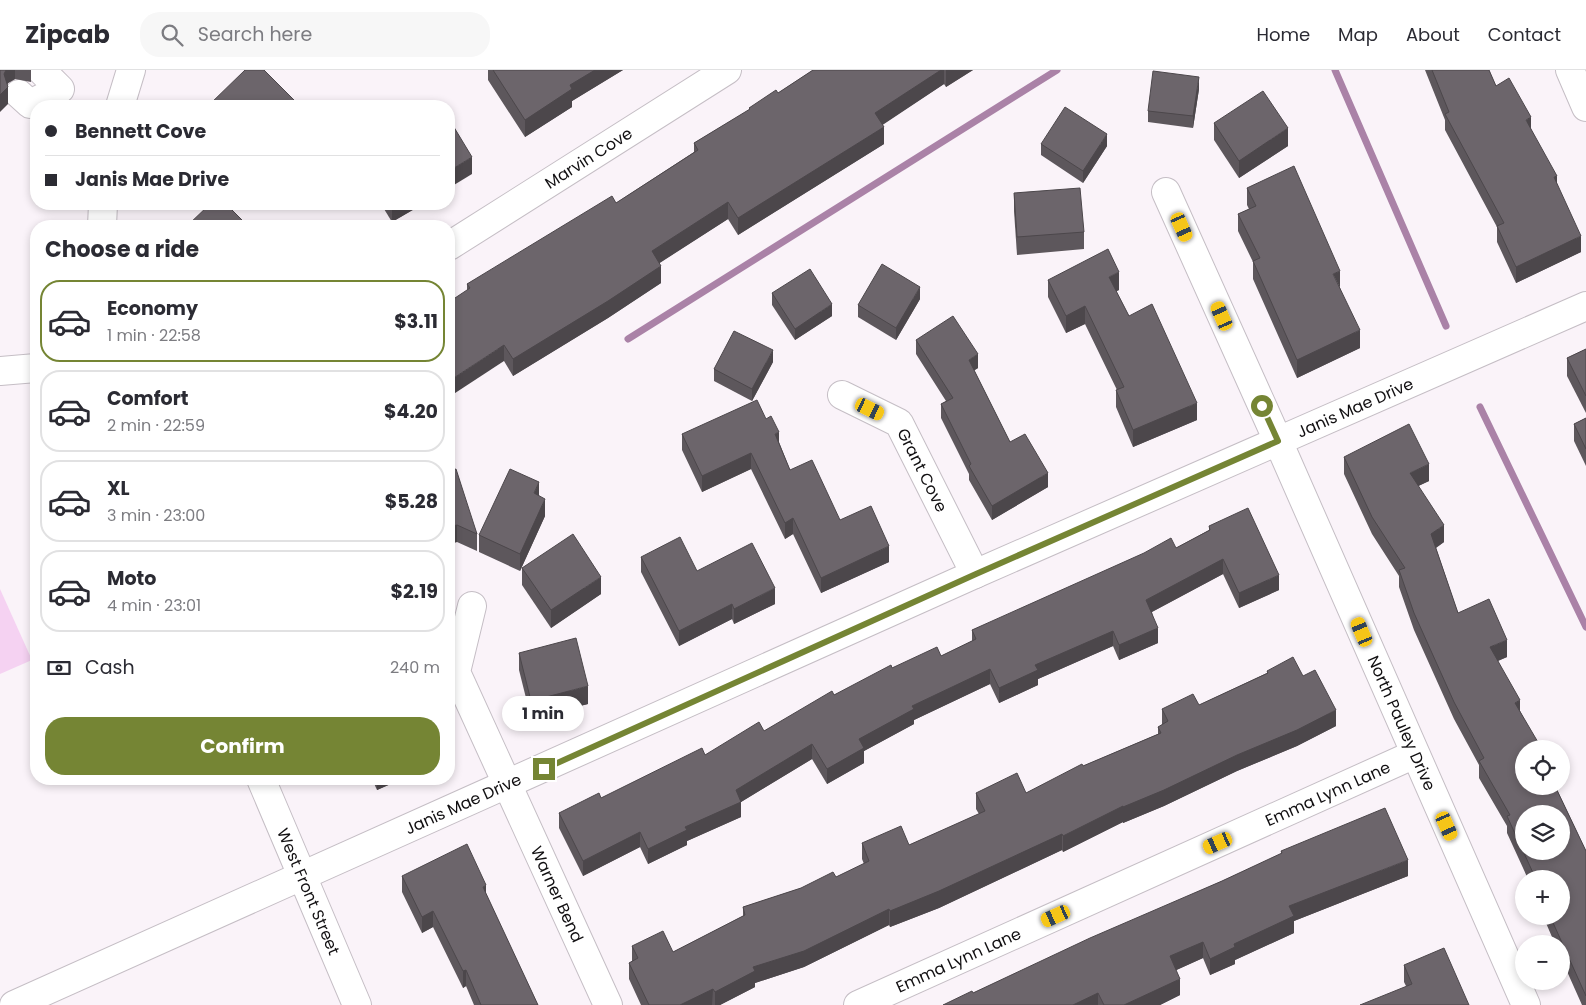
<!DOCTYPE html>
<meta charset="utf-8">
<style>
:root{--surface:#fff;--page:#f7f7f7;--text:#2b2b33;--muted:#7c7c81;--line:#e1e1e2;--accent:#758534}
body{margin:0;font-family:Poppins,sans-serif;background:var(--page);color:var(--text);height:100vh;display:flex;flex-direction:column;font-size:19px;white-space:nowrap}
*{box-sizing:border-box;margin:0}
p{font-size:16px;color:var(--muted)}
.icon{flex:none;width:28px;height:28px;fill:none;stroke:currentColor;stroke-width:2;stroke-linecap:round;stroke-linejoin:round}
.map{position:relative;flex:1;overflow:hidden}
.details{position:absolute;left:30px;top:150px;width:425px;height:565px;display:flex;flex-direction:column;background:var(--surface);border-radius:20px;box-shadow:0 2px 8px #0003}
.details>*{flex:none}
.top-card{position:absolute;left:30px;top:30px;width:425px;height:110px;border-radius:20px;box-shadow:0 2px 8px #0003;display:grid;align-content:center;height:110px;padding:0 15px;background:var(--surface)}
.tools{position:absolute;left:1515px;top:670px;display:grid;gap:10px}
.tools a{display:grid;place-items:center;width:55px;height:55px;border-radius:50%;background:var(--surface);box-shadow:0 2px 8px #0003;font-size:25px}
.end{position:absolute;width:22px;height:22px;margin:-11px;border:6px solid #758534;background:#fff;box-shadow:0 0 0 2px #fff}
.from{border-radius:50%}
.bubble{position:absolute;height:35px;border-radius:18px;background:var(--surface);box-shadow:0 2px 8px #0003;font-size:16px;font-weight:700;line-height:35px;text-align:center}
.car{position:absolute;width:15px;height:30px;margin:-15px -8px;border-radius:6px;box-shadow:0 0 4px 1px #0007;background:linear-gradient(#f5c518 24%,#345 0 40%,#f5c518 0 76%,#345 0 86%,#f5c518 0)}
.top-card b{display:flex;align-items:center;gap:18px;height:48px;font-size:19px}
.top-card b+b{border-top:1px solid var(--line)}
.top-card i{width:12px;height:12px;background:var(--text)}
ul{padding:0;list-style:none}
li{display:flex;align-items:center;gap:15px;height:82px;margin:0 10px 8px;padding:0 5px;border:2px solid var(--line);border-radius:20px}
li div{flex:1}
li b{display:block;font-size:19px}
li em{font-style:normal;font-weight:700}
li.selected{border-color:var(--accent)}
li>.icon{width:45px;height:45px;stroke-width:1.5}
h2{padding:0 15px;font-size:22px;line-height:60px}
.pay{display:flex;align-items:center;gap:12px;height:55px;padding:0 15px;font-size:19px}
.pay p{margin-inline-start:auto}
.cta{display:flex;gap:10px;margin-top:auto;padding:10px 15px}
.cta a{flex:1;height:58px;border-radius:20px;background:var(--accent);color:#fff;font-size:20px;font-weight:700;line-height:58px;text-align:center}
header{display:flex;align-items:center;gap:30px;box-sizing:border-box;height:70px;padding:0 25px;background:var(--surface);border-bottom:1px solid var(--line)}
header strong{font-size:24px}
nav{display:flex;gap:28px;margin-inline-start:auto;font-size:18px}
.search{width:350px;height:45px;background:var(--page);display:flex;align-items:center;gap:12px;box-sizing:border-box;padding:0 18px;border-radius:20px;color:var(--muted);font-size:19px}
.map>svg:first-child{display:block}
.green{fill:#f5d2f2}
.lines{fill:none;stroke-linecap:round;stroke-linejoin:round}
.stream{stroke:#aa82a7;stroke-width:7}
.minor-casing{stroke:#c5bec5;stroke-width:30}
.minor{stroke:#fff;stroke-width:28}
.wall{fill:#5d575c}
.shaded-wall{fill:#4c474b}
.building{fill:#6c656b;stroke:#4c474b;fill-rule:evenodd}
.route{stroke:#758534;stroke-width:6}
.labels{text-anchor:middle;stroke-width:4;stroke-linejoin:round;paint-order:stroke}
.street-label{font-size:16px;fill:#110f11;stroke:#fff}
</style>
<header>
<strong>Zipcab</strong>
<div class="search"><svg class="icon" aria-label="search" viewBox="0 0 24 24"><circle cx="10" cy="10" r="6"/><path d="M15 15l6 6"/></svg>Search here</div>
<nav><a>Home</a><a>Map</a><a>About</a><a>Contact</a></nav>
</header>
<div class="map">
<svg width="1586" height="935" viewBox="0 0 1586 935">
<rect width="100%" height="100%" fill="#faf3f9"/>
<!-- green -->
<path class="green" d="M0 519 32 590 0 604Z"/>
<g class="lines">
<!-- stream -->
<g class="stream">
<path d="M1335 0 1446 256"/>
<path d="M628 269 1057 0"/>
<path d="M1480 337 1586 557"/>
</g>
<defs>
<g id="minor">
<path d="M1570 0 1586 37"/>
<path d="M19 24 30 34 60 19 41 0"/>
<path d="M120 36 131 0"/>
<path id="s1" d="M1166 122 1278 371 1526 935"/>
<path d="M102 156 103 134"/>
<path id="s2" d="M449 176 727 0"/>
<path d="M0 301 36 298"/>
<path id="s3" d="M842 325 899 353 975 504"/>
<path id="s4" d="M472 536 456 602 608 935"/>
<path id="s5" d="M261 709 357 935"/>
<path id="s6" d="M14 935 975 504 1586 236"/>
<path id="s7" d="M858 935 1415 684"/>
</g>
</defs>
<!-- minor casing -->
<use href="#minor" class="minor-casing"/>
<!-- minor -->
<use href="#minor" class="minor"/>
</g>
<!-- wall -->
<g class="wall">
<path d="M0 0H31V12L15 9 8 13 7 15 8 34Z"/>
<path d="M488 0H623L572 31V37L525 67 488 10Z"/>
<path d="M813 0H973L946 17 944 14 883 54 884 74 738 165 728 149 659 193 661 213 608 248 513 306 504 291 467 220V214L616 133 694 82V73L749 40V38L778 23Z"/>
<path d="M1425 0H1489L1496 16 1531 59 1557 114 1581 182 1516 213 1497 172V157L1445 60V50Z"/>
<path d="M1199 19 1193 58 1148 52V41Z"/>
<path d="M1214 53 1288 76 1239 108 1214 70Z"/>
<path d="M1041 74 1107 76 1083 113 1041 85Z"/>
<path d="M1247 118 1340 218 1360 278 1297 308 1253 209V192L1238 161V144L1249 139 1247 135Z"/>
<path d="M1014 123 1084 162V179L1017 185 1014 141Z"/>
<path d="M381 134H423L392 152Z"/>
<path d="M1048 210 1119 220 1116 221 1129 246 1197 350 1133 377 1116 337V320H1117L1085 254 1066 263 1048 227Z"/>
<path d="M772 223 832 246 795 270 772 235Z"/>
<path d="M920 229 896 270 858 247V235Z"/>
<path d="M916 270 978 298 974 300 1010 372 1048 417 992 450 969 410V404L941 348V334L946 331 916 284Z"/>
<path d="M1586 279V343L1567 306V288Z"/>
<path d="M773 292 752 331 714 311V299Z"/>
<path d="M1586 348V396L1574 371V354Z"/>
<path d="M766 349 779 372 790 400 840 450 889 492 821 523 793 464 785 469 751 399 702 422 682 380V364Z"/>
<path d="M1344 387 1429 411 1418 416 1444 472 1436 478 1458 543 1507 587 1498 591 1520 641 1558 716V722L1586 781V935H1582L1561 888V874H1555L1543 846H1561V809H1528L1507 763V756L1479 708V695L1454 649 1414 560 1399 517V506L1372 464 1344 404Z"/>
<path d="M449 401 477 464V481L457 472Z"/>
<path d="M539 425 545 446 520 501 479 482V465Z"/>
<path d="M1209 456 1279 520 1239 538 1223 504 1152 542 1158 573 1119 590 1113 576 1038 609V615L999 633 990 614 914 650V654L864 681V693L827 714 812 689 741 732V747L687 771V775L648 794 640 777 583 806 559 758V743L601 728 764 661 834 625 892 598 941 586 972 571V560L1176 478 1209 460Z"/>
<path d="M641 487 697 501 775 534 734 554 732 549 679 576 641 502Z"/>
<path d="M522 498 601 524 551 558 522 515Z"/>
<path d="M519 583 588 634 531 648 519 600Z"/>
<path d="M1267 601 1303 606 1336 656 1297 676 1237 701 1164 736 1123 753V752L1063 782 1062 780 939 838 890 857 889 855 804 897 755 913V917L720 935H641L629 909V893L632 891V876L673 882 743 846V837L836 807 864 794 862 789V773L909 775 979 744 976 739V723H1026L1083 696 1158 664V657L1162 655V639L1199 635 1267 603Z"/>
<path d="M372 709H402L377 720Z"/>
<path d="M1281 781 1408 806 1294 851V863L1235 890V894L1210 905 1203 888 1176 900 1180 925 1160 935H943L973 923 1222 811 1281 784Z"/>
<path d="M402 806 486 824 538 935H474L466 916 463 918 433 857 422 863 402 822Z"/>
<path d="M1404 895 1469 935 1406 916 1404 912Z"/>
</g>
<!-- shaded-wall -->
<g class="shaded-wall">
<path d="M6 0H15V9L8 13 4 21 8 17V34L0 42V25L4 4Z"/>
<path d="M595 0H623L572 31V37L525 67V50L570 15Z"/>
<path d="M941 0H944V14L875 60V43Z"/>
<path d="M946 0H973L946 17Z"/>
<path d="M1199 7V19L1193 58V46Z"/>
<path d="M1531 47V64L1526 50Z"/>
<path d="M884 57V74L738 165V148Z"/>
<path d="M1288 58V76L1239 108V91Z"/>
<path d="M1107 64V76L1083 113V101Z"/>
<path d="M472 87V104L449 118V101Z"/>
<path d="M1557 106V122L1554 107Z"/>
<path d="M728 132V149L652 198V181Z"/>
<path d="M395 134H423L392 152V135Z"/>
<path d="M1581 166V182L1516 213V197Z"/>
<path d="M661 196V213L608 248 513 306V289Z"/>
<path d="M1340 201V218L1333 204Z"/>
<path d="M1119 202V220L1109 225V207Z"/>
<path d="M920 217V229L896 270V258Z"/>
<path d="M832 234V246L795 270V259Z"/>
<path d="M1085 236V254L1066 263V246Z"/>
<path d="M1360 260V278L1297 308V290Z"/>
<path d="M504 275V291L449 327V311Z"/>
<path d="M773 280V292L752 331V319Z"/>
<path d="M978 284V298L969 304V290Z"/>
<path d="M1197 333V350L1133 377V360Z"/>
<path d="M779 362V378L775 364Z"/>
<path d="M751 383V399L702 422V406Z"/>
<path d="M1429 394V411L1410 420V403Z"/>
<path d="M1048 403V417L992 450V436Z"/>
<path d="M539 412V430L534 423Z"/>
<path d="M545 429V446L520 501V484Z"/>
<path d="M793 448V464L785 469V453Z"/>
<path d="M457 455V472L449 475V457Z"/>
<path d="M1444 455V472L1431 481V464Z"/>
<path d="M889 476V492L821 523V508Z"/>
<path d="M1223 489V504L1146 545V530Z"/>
<path d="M1279 505V520L1239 538V523Z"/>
<path d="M601 507V524L551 558V540Z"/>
<path d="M775 518V534L734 554V539Z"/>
<path d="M732 534V549L679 576V561Z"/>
<path d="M1158 558V573L1119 590V575Z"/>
<path d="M1113 561V576L1038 609V615L999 633V618L1035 595Z"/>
<path d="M1507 570V587L1490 594V577Z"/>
<path d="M990 599V614L914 650V654L864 681V693L827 714V699L859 669 912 636Z"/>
<path d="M588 616V634L531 648V631Z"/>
<path d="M1520 630V647L1515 633Z"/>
<path d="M1336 640V656L1297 676 1237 701 1164 736 1123 753V737Z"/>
<path d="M812 674V689L741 732V747L687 771V775L648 794V779L685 757 736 720Z"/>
<path d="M377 709H402L377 720Z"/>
<path d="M1123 736V752L1063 782V766Z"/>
<path d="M640 762V777L583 806V791Z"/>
<path d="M1062 764V780L939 838 890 857V841Z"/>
<path d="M1408 790V806L1294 851V863L1235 890V894L1210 905V889L1234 874 1289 836Z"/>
<path d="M486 815V831L483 817Z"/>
<path d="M889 839V855L804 897 755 913V917L720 935H715V922L753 897Z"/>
<path d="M433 841V857L422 863V847Z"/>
<path d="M1203 872V888L1170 903V886Z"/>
<path d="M466 900V916L463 918V901Z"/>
<path d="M1180 909V925L1160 935H1124Z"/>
<path d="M713 919 712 935H680Z"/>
<path d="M1098 923V935H1073Z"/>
</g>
<!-- building -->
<g class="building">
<path d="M0 0H6L4 4 8 17 0 25Z"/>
<path d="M245 0H264L300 36H208Z"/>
<path d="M493 0H595L570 15 572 19 525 50Z"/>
<path d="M813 0H941L875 43 884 57 738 148 728 132 652 181 661 196 608 231 513 289 504 275 449 311V232L470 218 467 214 612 126 616 133 698 80 694 73 750 39 749 38 776 20 778 23Z"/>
<path d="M1432 0H1489L1496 16 1509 8 1531 47 1526 50 1557 106 1554 107 1581 166 1516 197 1497 156 1504 153 1445 44 1449 42Z"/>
<path d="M1153 1 1199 7 1193 46 1148 41Z"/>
<path d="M1263 21 1288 58 1239 91 1214 53Z"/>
<path d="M1065 37 1107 64 1083 101 1041 74Z"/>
<path d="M449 49 472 87 449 101Z"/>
<path d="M1294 96 1340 201 1333 204 1360 260 1297 290 1253 191 1260 188 1238 144 1256 136 1247 118Z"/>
<path d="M1080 118 1084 162 1017 167 1014 123Z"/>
<path d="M210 134H226L248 156H187Z"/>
<path d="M1108 179 1119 202 1109 207 1129 246 1152 234 1197 333 1133 360 1116 320 1124 317 1085 236 1066 246 1048 210Z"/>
<path d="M882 194 920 217 896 258 858 235Z"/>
<path d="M810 199 832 234 795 259 772 223Z"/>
<path d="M953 246 978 284 969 290 1010 372 1025 364 1048 403 992 436 969 396 971 394 941 334 953 328 916 270Z"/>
<path d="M734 261 773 280 752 319 714 299Z"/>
<path d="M1586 279V326L1567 288Z"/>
<path d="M757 330 766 349 771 346 779 362 775 364 790 400 812 390 840 450 871 436 889 476 821 508 793 448 785 453 751 383 702 406 682 364Z"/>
<path d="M1586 348V379L1574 354Z"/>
<path d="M1409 354 1429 394 1410 403 1444 455 1431 464 1458 543 1489 529 1507 570 1490 577 1520 630 1515 633 1542 679H1524V716H1555L1586 781V926L1550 846H1561V809H1534L1532 806 1534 805 1507 746 1510 745 1479 691 1484 688 1454 632 1414 543 1399 500 1405 498 1372 447 1344 387ZM1524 744H1561V781H1524Z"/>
<path d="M456 399 477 464 457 455 449 457V401Z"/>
<path d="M510 399 539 412 534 423 545 429 520 484 479 465Z"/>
<path d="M1248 438 1279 505 1239 523 1223 489 1146 530 1158 558 1119 575 1113 561 1035 595 1038 600 999 618 990 599 912 636 914 639 859 669 864 678 827 699 812 674 736 720 741 732 685 757 687 760 648 779 640 762 583 791 559 743 599 723 601 728 702 678 705 685 759 652 764 661 832 621 834 625 891 595 892 598 937 577 941 586 976 569 972 560 1144 483 1171 468 1176 478 1210 460 1209 456Z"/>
<path d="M573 464 601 507 551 540 522 498Z"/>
<path d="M680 467 697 501 752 473 775 518 734 539 732 534 679 561 641 487Z"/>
<path d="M576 568 588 616 531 631 519 583Z"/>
<path d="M1293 587 1303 606 1315 600 1336 640 1297 660 1237 685 1164 720 1123 737V736L1063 766 1062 764 939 821 890 841 889 839 804 881 753 897 755 901 715 922 713 919 680 935H649L629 893 638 888 632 876 663 861 673 882 745 845 743 837 801 818 833 802 836 807 869 791 862 773 901 756 909 775 985 741 976 723 1017 703 1026 723 1082 694 1083 696 1161 663 1158 657 1168 651 1162 639 1193 624 1199 635 1268 603 1267 601Z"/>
<path d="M1385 738 1408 790 1289 836 1294 846 1234 874 1235 877 1210 889 1203 872 1170 886 1180 909 1124 935H1104L1098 923 1073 935H943L972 921 973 923 1090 868 1222 811 1282 783 1281 781Z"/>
<path d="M467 774 486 815 483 817 538 935H481L466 900 463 901 433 841 422 847 402 806Z"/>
<path d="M1444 878 1469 935H1360L1412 914 1404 895Z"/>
</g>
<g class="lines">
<!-- route -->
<path class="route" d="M544 699 976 504 1278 371 1262 336"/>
</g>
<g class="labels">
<!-- street labels -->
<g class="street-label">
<text dy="6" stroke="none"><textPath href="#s2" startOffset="165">Marvin Cove</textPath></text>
<text dy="6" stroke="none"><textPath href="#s6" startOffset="1468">Janis Mae Drive</textPath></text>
<text dy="6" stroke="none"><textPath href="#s3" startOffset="116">Grant Cove</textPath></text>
<text dy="6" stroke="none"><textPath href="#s1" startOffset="581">North Pauley Drive</textPath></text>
<text dy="6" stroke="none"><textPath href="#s7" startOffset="515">Emma Lynn Lane</textPath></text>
<text dy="6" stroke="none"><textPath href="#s6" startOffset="492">Janis Mae Drive</textPath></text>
<text dy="6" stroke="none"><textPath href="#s5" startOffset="122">West Front Street</textPath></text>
<text dy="6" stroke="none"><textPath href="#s4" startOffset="312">Warner Bend</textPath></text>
<text dy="6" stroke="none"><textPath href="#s7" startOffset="110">Emma Lynn Lane</textPath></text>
</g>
</g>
</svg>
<div class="tools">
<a><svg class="icon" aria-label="locate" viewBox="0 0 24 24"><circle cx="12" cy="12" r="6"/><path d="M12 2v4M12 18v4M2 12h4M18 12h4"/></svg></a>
<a><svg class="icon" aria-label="layers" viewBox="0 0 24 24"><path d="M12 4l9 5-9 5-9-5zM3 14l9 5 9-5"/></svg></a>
<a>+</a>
<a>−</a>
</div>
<i class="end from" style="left:1262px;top:336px"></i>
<i class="end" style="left:544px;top:699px"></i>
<div class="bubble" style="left:502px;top:626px;width:82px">1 min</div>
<i class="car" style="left:1182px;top:157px;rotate:156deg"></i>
<i class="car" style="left:1222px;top:246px;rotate:336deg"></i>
<i class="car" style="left:870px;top:339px;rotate:116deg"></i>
<i class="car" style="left:1362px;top:562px;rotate:337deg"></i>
<i class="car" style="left:1447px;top:756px;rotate:156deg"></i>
<i class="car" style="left:1218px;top:773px;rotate:246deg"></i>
<i class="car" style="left:1056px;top:846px;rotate:246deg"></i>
<div class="top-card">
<b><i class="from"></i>Bennett Cove</b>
<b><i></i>Janis Mae Drive</b>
</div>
<section class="details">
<h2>Choose a ride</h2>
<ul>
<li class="selected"><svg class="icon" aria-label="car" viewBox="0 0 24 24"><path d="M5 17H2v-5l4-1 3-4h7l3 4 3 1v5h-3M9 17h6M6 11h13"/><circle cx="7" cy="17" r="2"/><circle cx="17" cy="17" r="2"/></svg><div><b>Economy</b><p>1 min · 22:58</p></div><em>$3.11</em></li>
<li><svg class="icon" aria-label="car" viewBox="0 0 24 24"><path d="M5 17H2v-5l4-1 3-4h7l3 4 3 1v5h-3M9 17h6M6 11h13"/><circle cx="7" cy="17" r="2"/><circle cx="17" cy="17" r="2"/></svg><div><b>Comfort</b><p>2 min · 22:59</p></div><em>$4.20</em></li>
<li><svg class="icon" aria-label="car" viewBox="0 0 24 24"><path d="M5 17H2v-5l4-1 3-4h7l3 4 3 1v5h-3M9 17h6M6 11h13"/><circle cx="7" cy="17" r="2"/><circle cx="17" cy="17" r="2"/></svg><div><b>XL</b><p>3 min · 23:00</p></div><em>$5.28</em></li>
<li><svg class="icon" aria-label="car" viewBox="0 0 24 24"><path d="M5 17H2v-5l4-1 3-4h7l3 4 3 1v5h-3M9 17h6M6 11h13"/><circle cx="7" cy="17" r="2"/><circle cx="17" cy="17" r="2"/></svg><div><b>Moto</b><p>4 min · 23:01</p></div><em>$2.19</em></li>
</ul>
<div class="pay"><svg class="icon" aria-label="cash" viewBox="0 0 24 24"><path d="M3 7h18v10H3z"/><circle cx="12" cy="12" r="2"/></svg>Cash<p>240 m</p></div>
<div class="cta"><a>Confirm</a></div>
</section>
</div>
